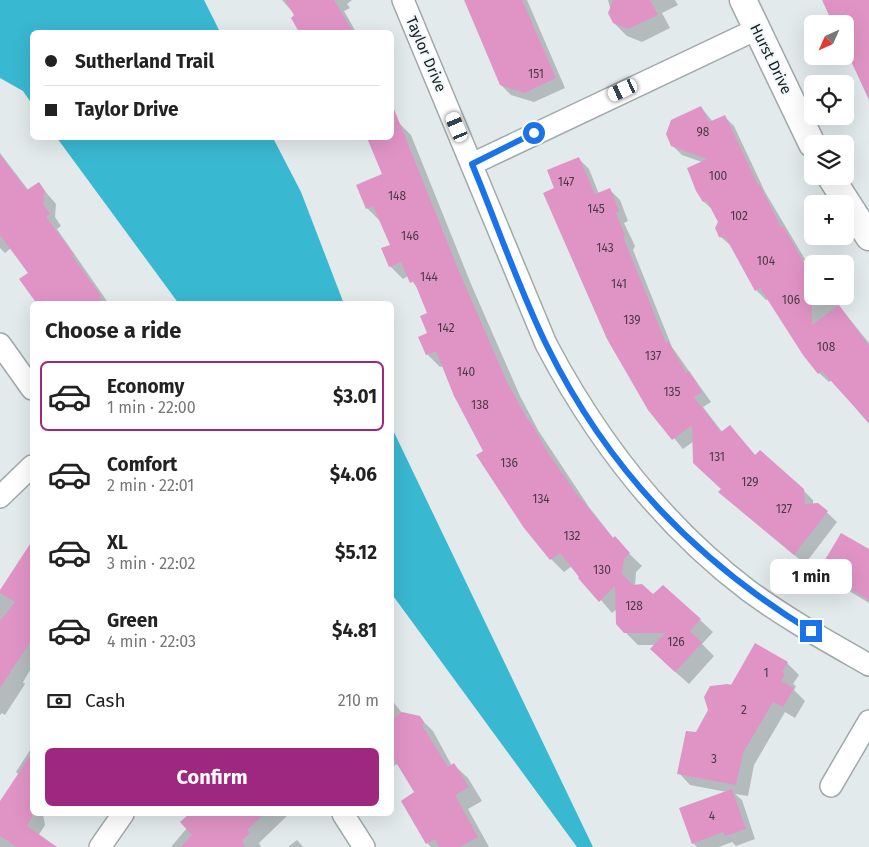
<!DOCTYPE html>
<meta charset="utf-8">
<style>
:root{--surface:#fff;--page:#f6f6f6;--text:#222;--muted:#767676;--line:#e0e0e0;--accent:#9e2780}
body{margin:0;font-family:"Fira Sans",sans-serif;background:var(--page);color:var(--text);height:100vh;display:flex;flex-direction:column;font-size:19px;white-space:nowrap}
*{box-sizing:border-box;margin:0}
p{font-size:16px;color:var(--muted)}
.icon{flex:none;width:28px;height:28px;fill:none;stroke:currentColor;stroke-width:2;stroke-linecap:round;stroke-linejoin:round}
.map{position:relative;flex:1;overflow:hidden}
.panel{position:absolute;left:30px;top:301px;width:364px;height:515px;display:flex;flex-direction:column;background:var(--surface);border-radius:8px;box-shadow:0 5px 20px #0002}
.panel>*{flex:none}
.hud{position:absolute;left:30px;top:30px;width:364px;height:110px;border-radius:8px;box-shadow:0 5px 20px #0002;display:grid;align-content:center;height:110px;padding:0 15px;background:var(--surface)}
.needle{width:32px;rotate:225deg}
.tools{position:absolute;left:804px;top:15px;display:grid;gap:10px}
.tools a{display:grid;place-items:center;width:50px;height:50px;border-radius:8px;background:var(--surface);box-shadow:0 5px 20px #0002;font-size:25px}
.end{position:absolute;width:22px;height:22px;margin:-11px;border:6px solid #1a73e8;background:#fff;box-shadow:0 0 0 2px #fff}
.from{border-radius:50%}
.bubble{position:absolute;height:35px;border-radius:8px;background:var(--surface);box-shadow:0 5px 20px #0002;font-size:16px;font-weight:700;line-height:35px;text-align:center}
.car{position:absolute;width:15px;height:30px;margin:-15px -8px;border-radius:6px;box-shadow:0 0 4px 1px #0007;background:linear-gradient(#fff 24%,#345 0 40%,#fff 0 76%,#345 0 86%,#fff 0)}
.hud b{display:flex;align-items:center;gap:18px;height:48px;font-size:19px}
.hud b+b{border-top:1px solid var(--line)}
.hud i{width:12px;height:12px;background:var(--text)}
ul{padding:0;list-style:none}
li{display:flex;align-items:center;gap:15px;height:70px;margin:0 10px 8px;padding:0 5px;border:2px solid transparent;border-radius:8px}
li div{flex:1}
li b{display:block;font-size:19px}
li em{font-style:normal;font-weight:700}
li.current{border-color:var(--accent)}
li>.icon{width:45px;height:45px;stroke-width:1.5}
h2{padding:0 15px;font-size:22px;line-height:60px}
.pay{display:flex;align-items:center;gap:12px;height:55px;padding:0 15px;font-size:19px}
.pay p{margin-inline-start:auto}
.button{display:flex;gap:10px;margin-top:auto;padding:10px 15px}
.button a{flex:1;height:58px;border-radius:8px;background:var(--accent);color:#fff;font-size:20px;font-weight:700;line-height:58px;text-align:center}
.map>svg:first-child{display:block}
.forest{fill:#39b8d1}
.shadow{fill:#0003}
.building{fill:#e094c6}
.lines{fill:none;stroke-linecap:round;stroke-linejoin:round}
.minor-casing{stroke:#a0a8aa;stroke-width:24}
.tertiary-casing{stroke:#a0a8aa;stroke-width:29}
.minor{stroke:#fff;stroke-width:21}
.tertiary{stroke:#fff;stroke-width:26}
.route{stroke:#1a73e8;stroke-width:6}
.labels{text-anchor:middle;stroke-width:4;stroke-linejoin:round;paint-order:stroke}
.number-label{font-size:12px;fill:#4a3946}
.street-label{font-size:15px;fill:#181b1c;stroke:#eff7f9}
</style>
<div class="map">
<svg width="869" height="847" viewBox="0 0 869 847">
<rect width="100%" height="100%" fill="#e2eaec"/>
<!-- forest -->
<g class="forest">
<path d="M0 0H204L220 32H32V104L23 91 0 78Z"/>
<path d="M57 138H273L301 192 344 304H179Z"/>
<path d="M391 425 392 428 593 847H577L391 593Z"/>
</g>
<!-- shadow -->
<g class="shadow">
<path d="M282 0H352L347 4 350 8 344 11 356 32H301L292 18 296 16Z"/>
<path d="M466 0H527L565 88 534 102 511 95 501 85Z"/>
<path d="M608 0H675L678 5 662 13 670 28 642 42 627 36 614 23Z"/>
<path d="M391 86 394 95 391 96Z"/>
<path d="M391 105 399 123 411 135 471 284 520 396 538 430 589 507 614 539 642 566 636 572 635 586 700 620 713 632 702 644 714 656 689 684 664 662 655 645H638L617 624V609L612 613 572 566 564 572 551 559 490 475 485 451 443 366 440 367 427 354 428 314 419 290 408 276 403 279 390 266 392 245 380 221 367 208 384 175 368 138H391Z"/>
<path d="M701 107 713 122 725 117 734 126 765 192 812 271V296H831L869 343V424L832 380 829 382 819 373 769 299 766 300 756 290 732 247 720 236 719 222 714 211 704 202 702 162 682 155 672 145Z"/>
<path d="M0 153 29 191 39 184 56 204 55 217 61 226 57 229 109 304H39L29 273 11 248 5 253 0 248Z"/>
<path d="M579 159 589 169 599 194 610 190 620 200 628 221 624 223 635 246 633 250 672 347 711 402 703 407 723 433 739 437 756 456 803 490 813 500V505L818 504 837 522 805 564 730 501 694 441 683 449 650 409 556 188Z"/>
<path d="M32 545V667L23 682 25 684 5 715 2 713 0 715V592Z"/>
<path d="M869 551V603L831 580 821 570Z"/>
<path d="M787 663 799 675 793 684 796 686 794 690 805 701 795 718 785 712 754 765 748 796 735 794 742 800 755 839 736 846 732 842 719 847H697L693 843 727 792 690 785 679 773 696 734 731 687Z"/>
<path d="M391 699 402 713 419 717 433 731 452 766 454 765 468 778 482 801 468 809 489 847H431L427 843 416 792 397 764 391 768Z"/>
<path d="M32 747V814H43L45 825 38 836 51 847H0V804L19 775 16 772Z"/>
<path d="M191 814H289L259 843 261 847H171L187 828 182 822Z"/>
<path d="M297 840 303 847H288Z"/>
</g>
<!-- building -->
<g class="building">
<path d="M285 0H334L353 32H299L291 18 294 15Z"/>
<path d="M464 0H522L556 78 524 93 500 85Z"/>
<path d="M613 0H650L658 15 628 29 613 23 608 13Z"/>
<path d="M822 0H869V100L845 48V24H833Z"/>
<path d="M392 104 458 269 507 382 529 422 530 421 549 454 576 493 613 538 615 536 630 553 624 559 622 574 633 585 642 584 653 594 663 585 701 619 690 631 702 643 675 672 650 649 665 633H624L616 624 615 586 599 602 578 578 579 577 560 553 550 560 524 528 476 455 483 451 454 396 436 351 426 355 418 337 427 333 420 316 427 313 414 281 410 283 401 262 389 267 381 248 390 245 373 206 366 209 356 185 382 174 367 138H391Z"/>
<path d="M701 106 709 122 725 115 758 185 759 184 781 227 783 226 806 267 812 262V325L839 305 869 346V423L822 371 818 374 803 355 760 288 755 291 726 238 719 237 715 228 718 222 707 201 703 202 696 191 687 168 707 159 671 146 666 134 671 120Z"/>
<path d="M0 155 27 190 39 182 45 191 43 204 50 214 46 217 74 255 72 256 101 296 99 297 103 304H37L19 279 28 273 0 235Z"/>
<path d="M579 157 595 194 610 188 619 211 616 213 625 235 624 239 666 343 668 341 686 373 689 371 702 392 694 397 721 432 730 425 755 455 760 450 804 489 805 504 818 503 828 511 794 555 718 492 721 489 693 463 692 425 672 440 648 410 607 339 543 193 554 188 547 170Z"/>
<path d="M841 533 869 549V600L819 570Z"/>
<path d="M32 541V639L0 688V621L15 602 0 593V590Z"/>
<path d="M755 643 788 662 782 672 785 674 781 681 794 688 783 707 773 702 743 753 736 785 677 774 686 731 696 732 708 710 704 697 710 686 728 684 731 685Z"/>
<path d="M402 712 420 716 424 722 423 727 448 767 454 763 469 787 455 795 478 837 460 847H439L435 839 426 844 401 801 414 792 391 754V721Z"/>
<path d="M32 753V817L27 826 57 847H17L0 836V801Z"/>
<path d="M732 789 746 829 725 836 723 832 692 844 679 808Z"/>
<path d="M189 814H264L247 830 250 833 242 840 245 847H181L192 835 180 822Z"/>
</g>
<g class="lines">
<defs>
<g id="minor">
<path d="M403 0 546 344C597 441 662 525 749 591 787 619 829 642 869 665"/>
<path d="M472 164 757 29"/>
<path d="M0 344 32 389"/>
<path d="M0 497 32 466"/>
<path d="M831 786 869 721"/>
<path d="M343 814 364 847"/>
<path d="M100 847 123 814"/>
</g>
<g id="tertiary">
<path d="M743 0 812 144"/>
<path d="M830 176 869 237"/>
</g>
</defs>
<!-- minor casing -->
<use href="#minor" class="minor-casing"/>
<!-- tertiary casing -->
<use href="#tertiary" class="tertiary-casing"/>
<!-- minor -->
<use href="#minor" class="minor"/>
<!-- tertiary -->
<use href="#tertiary" class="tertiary"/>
</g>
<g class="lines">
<!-- route -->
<path class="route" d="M534 133 472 164C497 224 518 287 547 346 607 468 695 560 811 631"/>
</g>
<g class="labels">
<!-- number labels -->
<g class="number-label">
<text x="536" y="78">151</text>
<text x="703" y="136">98</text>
<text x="718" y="180">100</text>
<text x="566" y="186">147</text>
<text x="397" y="200">148</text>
<text x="596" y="213">145</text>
<text x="739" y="220">102</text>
<text x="410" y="240">146</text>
<text x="605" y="252">143</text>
<text x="766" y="265">104</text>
<text x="429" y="281">144</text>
<text x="619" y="288">141</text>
<text x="791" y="304">106</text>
<text x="632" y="324">139</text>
<text x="446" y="332">142</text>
<text x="826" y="351">108</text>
<text x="653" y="360">137</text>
<text x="466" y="376">140</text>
<text x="672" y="396">135</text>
<text x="480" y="409">138</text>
<text x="717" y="461">131</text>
<text x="509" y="467">136</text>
<text x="750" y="486">129</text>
<text x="541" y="503">134</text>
<text x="784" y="513">127</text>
<text x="572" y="540">132</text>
<text x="602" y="574">130</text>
<text x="634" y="610">128</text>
<text x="676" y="646">126</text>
<text x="766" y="677">1</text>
<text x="744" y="714">2</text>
<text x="714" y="763">3</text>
<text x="712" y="820">4</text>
</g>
<!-- street labels -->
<g class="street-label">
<text transform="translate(426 54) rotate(67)" y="5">Taylor Drive</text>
<text transform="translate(771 59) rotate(64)" y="5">Hurst Drive</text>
</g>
</g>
</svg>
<div class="tools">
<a><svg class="needle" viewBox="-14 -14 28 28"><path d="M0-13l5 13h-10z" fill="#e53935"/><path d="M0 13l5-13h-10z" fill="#767676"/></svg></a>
<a><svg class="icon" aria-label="locate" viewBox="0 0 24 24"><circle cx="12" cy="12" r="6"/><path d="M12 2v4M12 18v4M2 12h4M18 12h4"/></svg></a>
<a><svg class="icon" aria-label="layers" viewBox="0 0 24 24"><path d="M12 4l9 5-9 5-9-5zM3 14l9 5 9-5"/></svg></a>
<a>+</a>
<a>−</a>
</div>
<i class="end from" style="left:534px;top:133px"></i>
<i class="end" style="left:811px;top:631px"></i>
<div class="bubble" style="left:770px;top:559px;width:82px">1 min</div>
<i class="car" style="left:623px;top:90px;rotate:245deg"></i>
<i class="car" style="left:457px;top:127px;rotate:337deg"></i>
<div class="hud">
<b><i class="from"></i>Sutherland Trail</b>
<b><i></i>Taylor Drive</b>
</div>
<section class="panel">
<h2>Choose a ride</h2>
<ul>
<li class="current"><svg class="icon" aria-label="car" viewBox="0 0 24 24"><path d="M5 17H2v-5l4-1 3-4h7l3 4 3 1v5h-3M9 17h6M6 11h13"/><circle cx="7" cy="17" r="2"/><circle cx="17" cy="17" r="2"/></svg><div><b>Economy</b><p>1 min · 22:00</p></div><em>$3.01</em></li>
<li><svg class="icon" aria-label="car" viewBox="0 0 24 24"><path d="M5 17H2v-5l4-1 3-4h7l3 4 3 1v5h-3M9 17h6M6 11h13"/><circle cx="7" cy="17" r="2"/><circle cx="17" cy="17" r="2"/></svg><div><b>Comfort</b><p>2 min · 22:01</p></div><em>$4.06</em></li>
<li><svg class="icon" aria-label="car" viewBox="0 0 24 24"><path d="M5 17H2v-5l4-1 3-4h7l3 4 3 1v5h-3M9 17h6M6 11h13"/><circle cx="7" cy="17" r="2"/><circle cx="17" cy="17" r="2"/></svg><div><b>XL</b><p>3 min · 22:02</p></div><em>$5.12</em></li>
<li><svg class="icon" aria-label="car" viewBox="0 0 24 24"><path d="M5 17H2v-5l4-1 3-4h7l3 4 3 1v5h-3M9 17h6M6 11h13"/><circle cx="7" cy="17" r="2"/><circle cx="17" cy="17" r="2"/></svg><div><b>Green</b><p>4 min · 22:03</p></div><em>$4.81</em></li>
</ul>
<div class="pay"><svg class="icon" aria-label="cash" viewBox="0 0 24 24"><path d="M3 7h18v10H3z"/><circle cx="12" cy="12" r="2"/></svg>Cash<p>210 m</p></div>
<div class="button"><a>Confirm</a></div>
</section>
</div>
